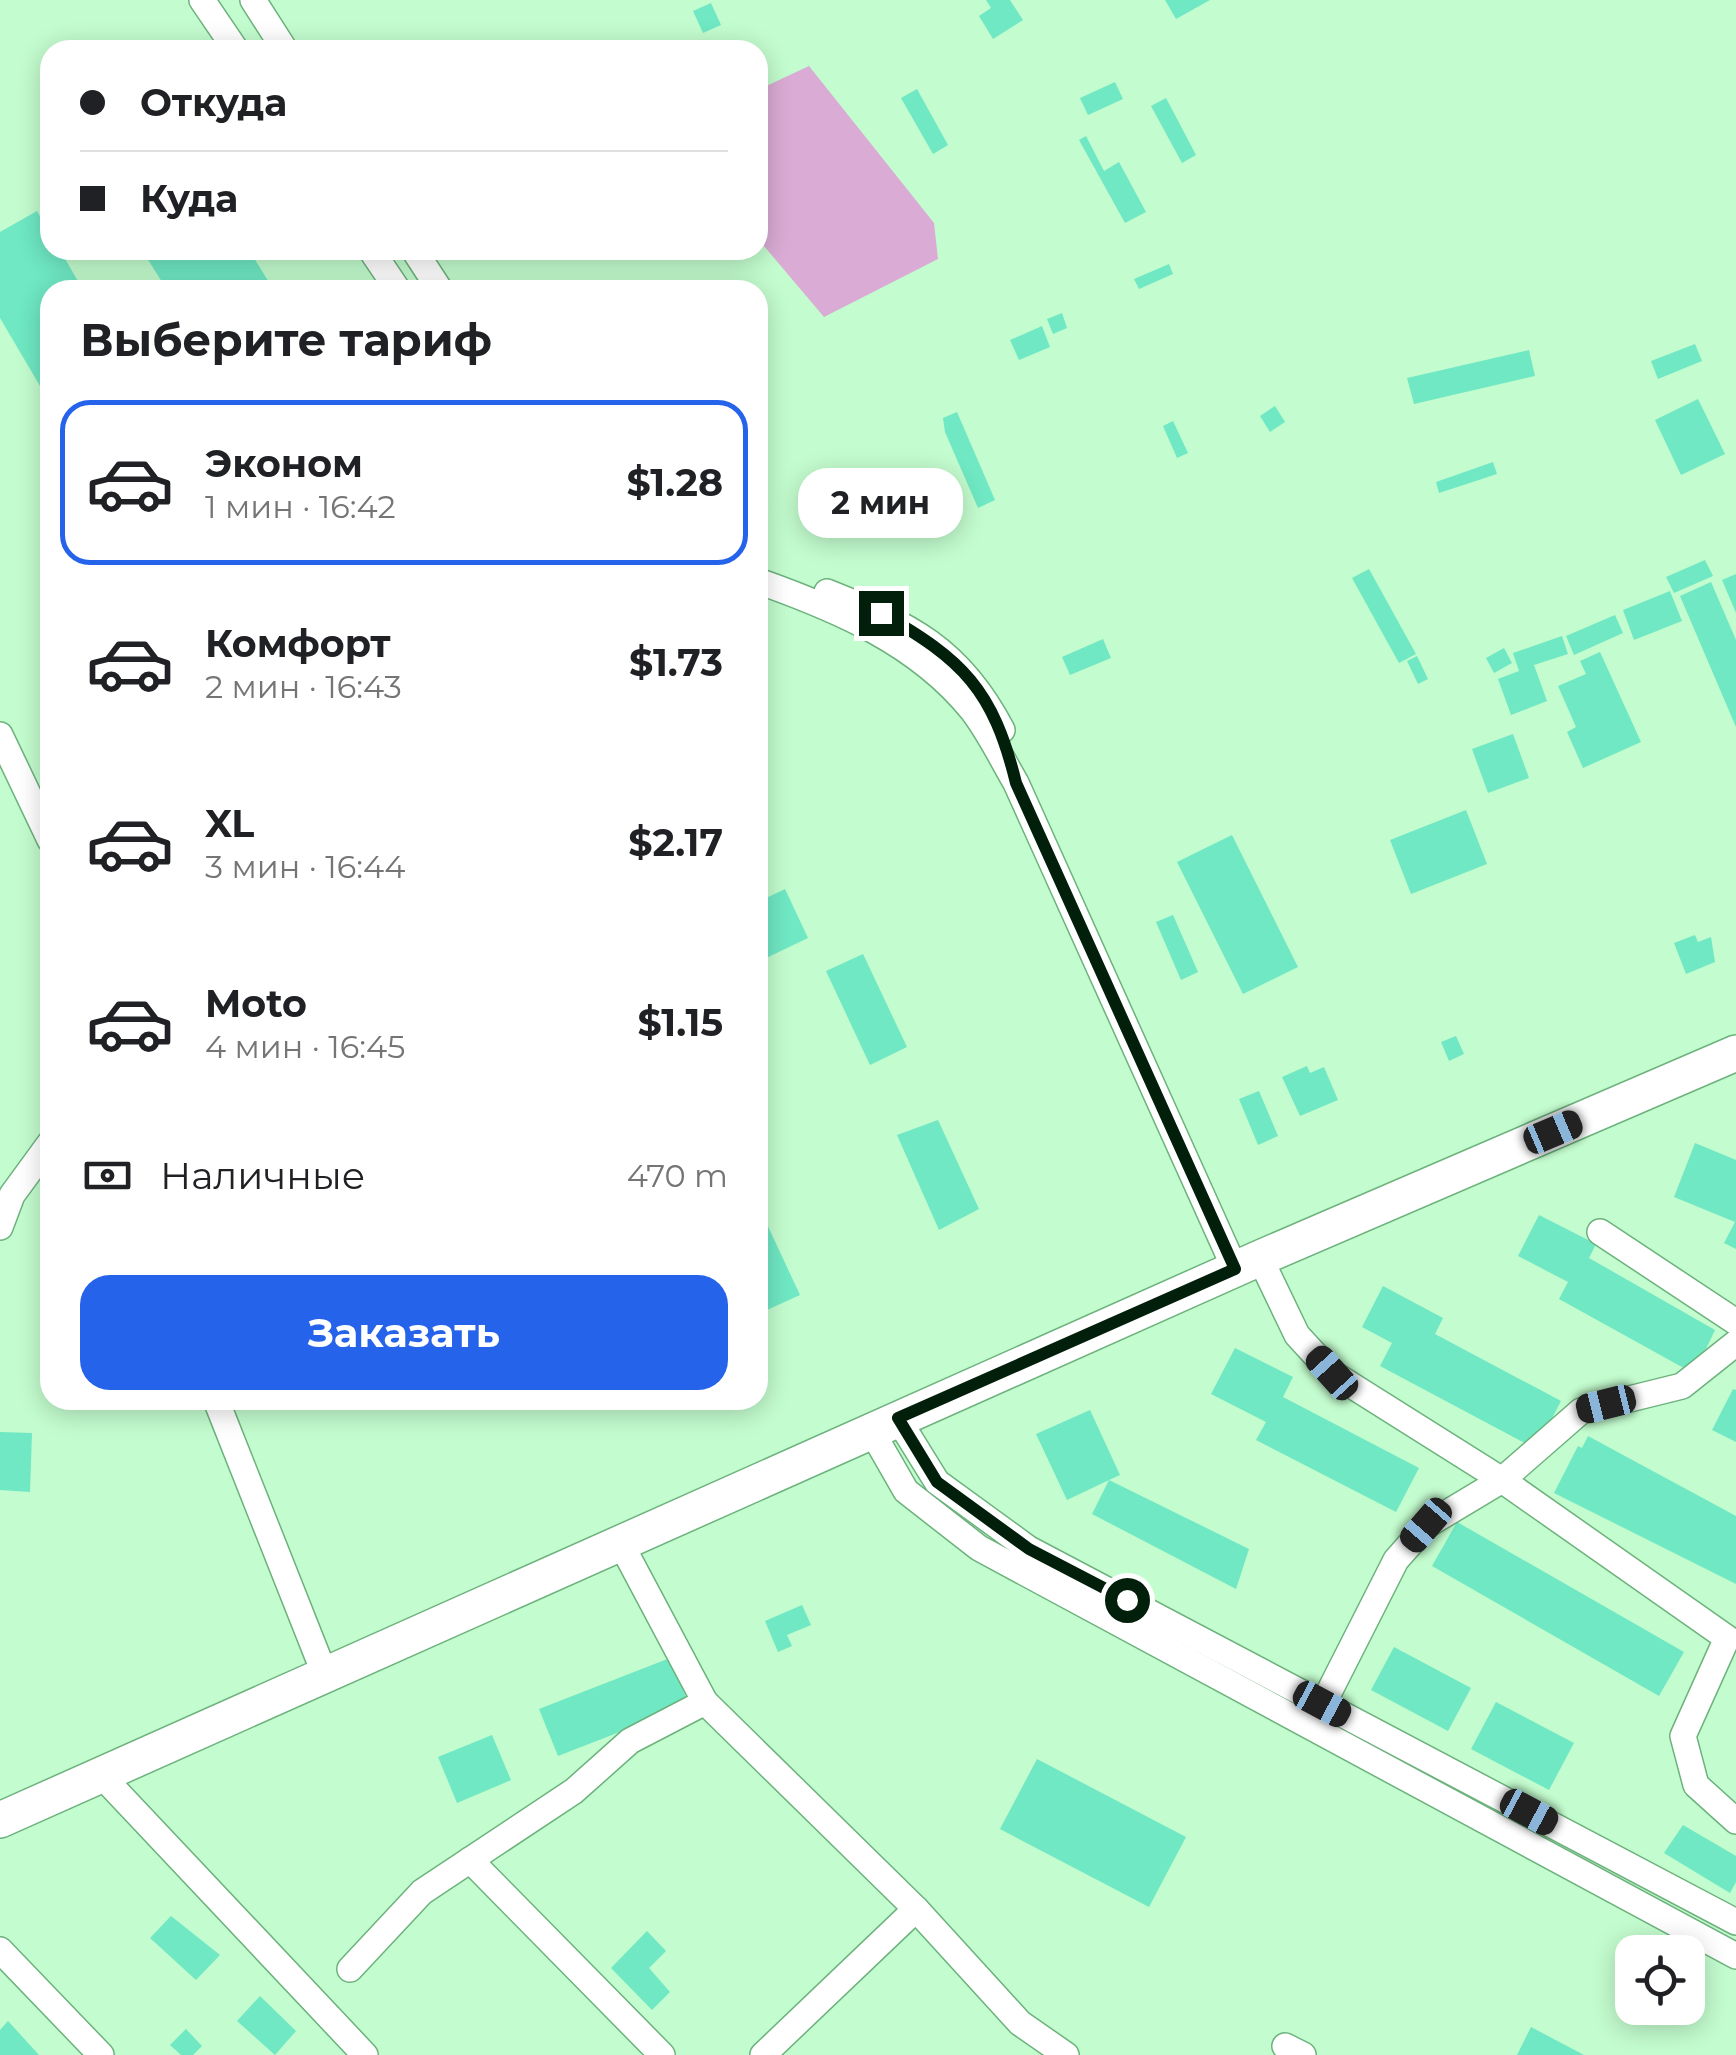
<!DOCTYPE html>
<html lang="ru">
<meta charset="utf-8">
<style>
:root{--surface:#fff;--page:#f2f2f2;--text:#202124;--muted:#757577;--line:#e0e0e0;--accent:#2563eb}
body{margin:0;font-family:Montserrat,sans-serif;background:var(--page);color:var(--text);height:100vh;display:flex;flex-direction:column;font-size:38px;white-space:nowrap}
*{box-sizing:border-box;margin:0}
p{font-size:32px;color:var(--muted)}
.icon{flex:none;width:55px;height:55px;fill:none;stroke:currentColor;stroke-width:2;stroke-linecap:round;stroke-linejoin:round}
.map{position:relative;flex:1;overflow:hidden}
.panel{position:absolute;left:40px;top:280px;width:728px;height:1130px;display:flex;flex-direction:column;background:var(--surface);border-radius:30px;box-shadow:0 5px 25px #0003}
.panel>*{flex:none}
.hud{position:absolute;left:40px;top:40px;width:728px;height:220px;border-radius:30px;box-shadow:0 5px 25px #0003;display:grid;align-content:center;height:220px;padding:0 40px;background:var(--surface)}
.controls{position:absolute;left:1615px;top:1935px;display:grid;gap:20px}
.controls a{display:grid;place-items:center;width:90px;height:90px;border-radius:20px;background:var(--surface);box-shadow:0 5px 25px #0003;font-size:50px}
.end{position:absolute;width:45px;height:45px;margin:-22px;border:12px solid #021f0b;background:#fff;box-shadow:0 0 0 5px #fff}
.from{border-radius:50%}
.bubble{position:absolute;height:70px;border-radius:30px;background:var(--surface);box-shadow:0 5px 25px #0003;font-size:32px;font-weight:700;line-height:70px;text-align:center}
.car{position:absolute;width:30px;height:60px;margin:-30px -15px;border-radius:12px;box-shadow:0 0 8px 2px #0007;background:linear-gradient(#222 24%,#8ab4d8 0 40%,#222 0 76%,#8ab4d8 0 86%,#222 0)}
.hud b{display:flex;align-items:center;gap:35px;height:95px;font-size:38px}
.hud b+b{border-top:2px solid var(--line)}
.hud i{width:25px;height:25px;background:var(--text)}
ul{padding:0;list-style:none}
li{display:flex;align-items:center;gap:30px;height:165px;margin:0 20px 15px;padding:0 20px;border:5px solid transparent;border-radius:30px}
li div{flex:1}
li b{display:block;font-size:38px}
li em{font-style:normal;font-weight:700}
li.current{border-color:var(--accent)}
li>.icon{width:90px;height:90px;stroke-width:1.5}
h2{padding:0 40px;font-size:45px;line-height:120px}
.pay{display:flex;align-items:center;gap:25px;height:110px;padding:0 40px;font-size:38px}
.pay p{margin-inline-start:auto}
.cta{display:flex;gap:20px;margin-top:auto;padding:20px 40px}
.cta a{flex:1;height:115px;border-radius:30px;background:var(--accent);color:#fff;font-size:40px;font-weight:700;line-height:115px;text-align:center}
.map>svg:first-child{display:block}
.green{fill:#daabd4}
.building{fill:#6fe8c3}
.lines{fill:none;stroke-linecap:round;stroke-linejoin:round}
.street-casing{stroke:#6cb27d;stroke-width:28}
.secondary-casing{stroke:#6cb27d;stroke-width:38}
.street{stroke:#fff;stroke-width:25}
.secondary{stroke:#fff;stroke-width:35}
.route{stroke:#021f0b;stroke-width:12}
</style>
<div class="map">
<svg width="1736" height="2055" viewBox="0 0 1736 2055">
<rect width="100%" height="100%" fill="#c3fcce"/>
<!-- green -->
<path class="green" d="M809 66 934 223 938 259 824 317 758 239V90Z"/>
<!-- building -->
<g class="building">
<path d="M986 0H1010L1023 20 993 39 979 16 991 8Z"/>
<path d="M1165 0H1210L1176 19Z"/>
<path d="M711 3 721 25 703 33 693 11Z"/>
<path d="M1115 82 1123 99 1088 115 1080 98Z"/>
<path d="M917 89 948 145 933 154 901 98Z"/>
<path d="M1166 98 1196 155 1182 163 1151 106Z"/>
<path d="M1086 136 1104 171 1119 162 1146 212 1125 223 1079 140Z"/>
<path d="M37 211 50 234V250H60L83 290H50V403L0 318V232Z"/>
<path d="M142 250H249L270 284 260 290H167Z"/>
<path d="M1169 264 1173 274 1139 289 1134 279Z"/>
<path d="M1062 313 1067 328 1053 334 1047 319Z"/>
<path d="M1042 326 1050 347 1019 360 1010 340Z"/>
<path d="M1695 344 1702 361 1658 379 1651 361Z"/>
<path d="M1529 350 1535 376 1414 404 1407 378Z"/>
<path d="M1698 399 1725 454 1681 475 1655 420Z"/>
<path d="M1275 406 1285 422 1270 432 1260 416Z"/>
<path d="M957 412 995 500 978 508 945 432 943 418Z"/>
<path d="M1173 421 1188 453 1177 458 1163 426Z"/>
<path d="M1493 462 1497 474 1439 493 1436 482Z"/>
<path d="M1705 560 1713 576 1674 593 1666 577Z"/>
<path d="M1369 569 1416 654 1399 663 1352 578Z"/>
<path d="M1736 574V613L1722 580Z"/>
<path d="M1711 582 1736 640V727L1680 596Z"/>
<path d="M1670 591 1682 621 1634 640 1623 610Z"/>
<path d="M1615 615 1623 633 1574 655 1566 636Z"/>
<path d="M1562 636 1568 654 1534 665 1547 701 1511 715 1498 679 1519 671 1513 653Z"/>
<path d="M1103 639 1111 658 1070 675 1062 657Z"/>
<path d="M1504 648 1512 663 1494 673 1486 658Z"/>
<path d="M1600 652 1641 742 1583 768 1567 732 1576 727 1558 686 1586 674 1580 661Z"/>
<path d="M1417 656 1428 679 1418 684 1407 661Z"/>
<path d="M1513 734 1529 778 1488 793 1472 749Z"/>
<path d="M1466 810 1487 864 1411 894 1390 840Z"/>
<path d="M1232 835 1298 967 1243 994 1177 862Z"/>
<path d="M785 889 808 938 758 962V902Z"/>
<path d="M1173 915 1198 972 1181 980 1156 922Z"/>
<path d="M1695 935 1698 942 1711 937 1715 962 1686 974 1674 943Z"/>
<path d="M863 954 907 1047 870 1065 826 971Z"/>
<path d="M1456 1036 1464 1054 1449 1061 1441 1042Z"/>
<path d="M1307 1066 1310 1073 1324 1067 1338 1100 1300 1116 1282 1077Z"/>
<path d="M1259 1091 1278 1136 1258 1145 1239 1099Z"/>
<path d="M938 1120 979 1209 939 1230 897 1135Z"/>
<path d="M1695 1143 1736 1160V1249L1724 1243 1735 1222 1674 1197Z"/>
<path d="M758 1205 800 1295 758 1314Z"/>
<path d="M1539 1215 1596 1244 1589 1258 1715 1330 1696 1370 1691 1372 1559 1299 1568 1282 1518 1256Z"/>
<path d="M1383 1286 1443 1318 1435 1334 1561 1401 1536 1449 1380 1366 1392 1343 1362 1327Z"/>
<path d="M1235 1348 1293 1377 1283 1397 1419 1468 1396 1512 1256 1440 1266 1422 1211 1394Z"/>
<path d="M1733 1389 1736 1390V1442L1712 1430Z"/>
<path d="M1090 1410 1120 1475 1109 1480 1249 1549 1236 1589 1092 1514 1109 1480 1067 1500 1036 1434Z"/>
<path d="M0 1432 32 1433 30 1492 0 1490Z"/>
<path d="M1588 1436 1736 1516V1584L1554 1493 1578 1446 1582 1448Z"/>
<path d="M1457 1522 1684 1652 1659 1696 1432 1566Z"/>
<path d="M802 1605 811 1625 787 1635 792 1646 778 1652 765 1621Z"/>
<path d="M1394 1647 1471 1688 1448 1731 1371 1690Z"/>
<path d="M670 1658 689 1705 558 1756 539 1709Z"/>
<path d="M1496 1702 1574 1743 1549 1790 1471 1749Z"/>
<path d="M492 1735 511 1780 457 1803 438 1757Z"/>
<path d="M1037 1759 1186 1837 1149 1907 1000 1829Z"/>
<path d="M1683 1825 1736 1856V1882L1730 1893 1664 1853Z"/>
<path d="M171 1916 220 1955 196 1980 150 1938Z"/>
<path d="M647 1931 666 1951 649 1968 670 1992 652 2010 611 1968Z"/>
<path d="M260 1996 296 2031 275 2055 237 2021Z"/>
<path d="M8 2021 39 2055H0V2030Z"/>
<path d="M1531 2027 1584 2055H1517Z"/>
<path d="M186 2029 202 2046 193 2055H181L170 2045Z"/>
</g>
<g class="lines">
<defs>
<g id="street">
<path d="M202 0 236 50"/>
<path d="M253 0 285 50"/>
<path d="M371 250 398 290"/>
<path d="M414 250 440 290"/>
<path d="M758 581C837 609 918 643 972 710 989 732 1002 759 1016 783L1235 1269"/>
<path d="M827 592C910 625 959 648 1002 730"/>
<path d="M0 735 50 840"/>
<path d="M0 1227 12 1195 50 1143"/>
<path d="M1600 1232 1736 1322"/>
<path d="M1260 1258 1297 1335 1332 1373 1502 1480 1727 1638 1683 1736 1696 1785 1736 1821"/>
<path d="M216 1400 325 1675"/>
<path d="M898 1419 937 1482 1029 1549 1736 1922"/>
<path d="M871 1430 906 1491 979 1548 1736 1956"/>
<path d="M705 1702 916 1909 763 2055"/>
<path d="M1323 1704 1396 1560 1427 1525 1502 1480 1581 1411 1682 1386 1736 1343"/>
<path d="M101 1775 365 2055"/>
<path d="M470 1860 662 2055"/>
<path d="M916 1909 1020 2023 1066 2055"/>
<path d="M0 1950 101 2055"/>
<path d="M350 1969 422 1892 574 1791 630 1741 705 1702 620 1542"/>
<path d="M1285 2046 1303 2055"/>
</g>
<path id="secondary" d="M0 1820 1260 1258 1736 1053"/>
</defs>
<!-- street casing -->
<use href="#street" class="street-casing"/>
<!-- secondary casing -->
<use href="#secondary" class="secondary-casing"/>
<!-- street -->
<use href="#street" class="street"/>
<!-- secondary -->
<use href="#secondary" class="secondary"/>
</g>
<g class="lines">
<!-- route -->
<path class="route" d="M881 613C963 660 993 689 1016 783L1235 1269 898 1418 937 1482 1029 1549 1127 1600"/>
</g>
</svg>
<div class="controls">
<a><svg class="icon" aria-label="locate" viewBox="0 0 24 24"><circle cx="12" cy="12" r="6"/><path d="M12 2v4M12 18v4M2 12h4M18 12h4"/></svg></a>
</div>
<i class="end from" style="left:1127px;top:1600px"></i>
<i class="end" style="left:881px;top:613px"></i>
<div class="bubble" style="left:798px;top:468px;width:165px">2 мин</div>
<i class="car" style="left:1553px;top:1132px;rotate:67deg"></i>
<i class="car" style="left:1332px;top:1373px;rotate:318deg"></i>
<i class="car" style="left:1606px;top:1404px;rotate:256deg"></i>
<i class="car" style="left:1426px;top:1525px;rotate:221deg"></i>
<i class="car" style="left:1322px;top:1704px;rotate:118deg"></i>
<i class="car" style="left:1529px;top:1812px;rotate:118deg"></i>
<div class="hud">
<b><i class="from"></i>Откуда</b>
<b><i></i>Куда</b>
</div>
<section class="panel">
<h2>Выберите тариф</h2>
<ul>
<li class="current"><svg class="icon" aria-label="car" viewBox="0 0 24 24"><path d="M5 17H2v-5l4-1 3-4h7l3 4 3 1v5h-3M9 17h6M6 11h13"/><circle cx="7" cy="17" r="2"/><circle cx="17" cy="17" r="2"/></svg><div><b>Эконом</b><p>1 мин · 16:42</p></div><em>$1.28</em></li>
<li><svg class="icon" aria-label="car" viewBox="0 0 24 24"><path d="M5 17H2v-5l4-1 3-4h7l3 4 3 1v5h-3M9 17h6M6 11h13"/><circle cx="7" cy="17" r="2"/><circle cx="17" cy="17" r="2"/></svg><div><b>Комфорт</b><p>2 мин · 16:43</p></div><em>$1.73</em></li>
<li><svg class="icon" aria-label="car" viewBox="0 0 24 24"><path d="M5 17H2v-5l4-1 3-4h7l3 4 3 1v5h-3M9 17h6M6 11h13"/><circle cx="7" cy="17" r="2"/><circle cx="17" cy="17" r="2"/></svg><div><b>XL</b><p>3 мин · 16:44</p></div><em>$2.17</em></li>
<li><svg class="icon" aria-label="car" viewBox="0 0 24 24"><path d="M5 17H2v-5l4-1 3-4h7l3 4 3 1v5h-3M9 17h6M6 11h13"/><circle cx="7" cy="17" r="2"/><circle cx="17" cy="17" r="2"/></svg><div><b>Moto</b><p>4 мин · 16:45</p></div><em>$1.15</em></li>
</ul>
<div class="pay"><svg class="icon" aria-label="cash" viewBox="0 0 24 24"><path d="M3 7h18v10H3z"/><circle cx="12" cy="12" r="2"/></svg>Наличные<p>470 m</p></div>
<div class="cta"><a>Заказать</a></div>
</section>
</div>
